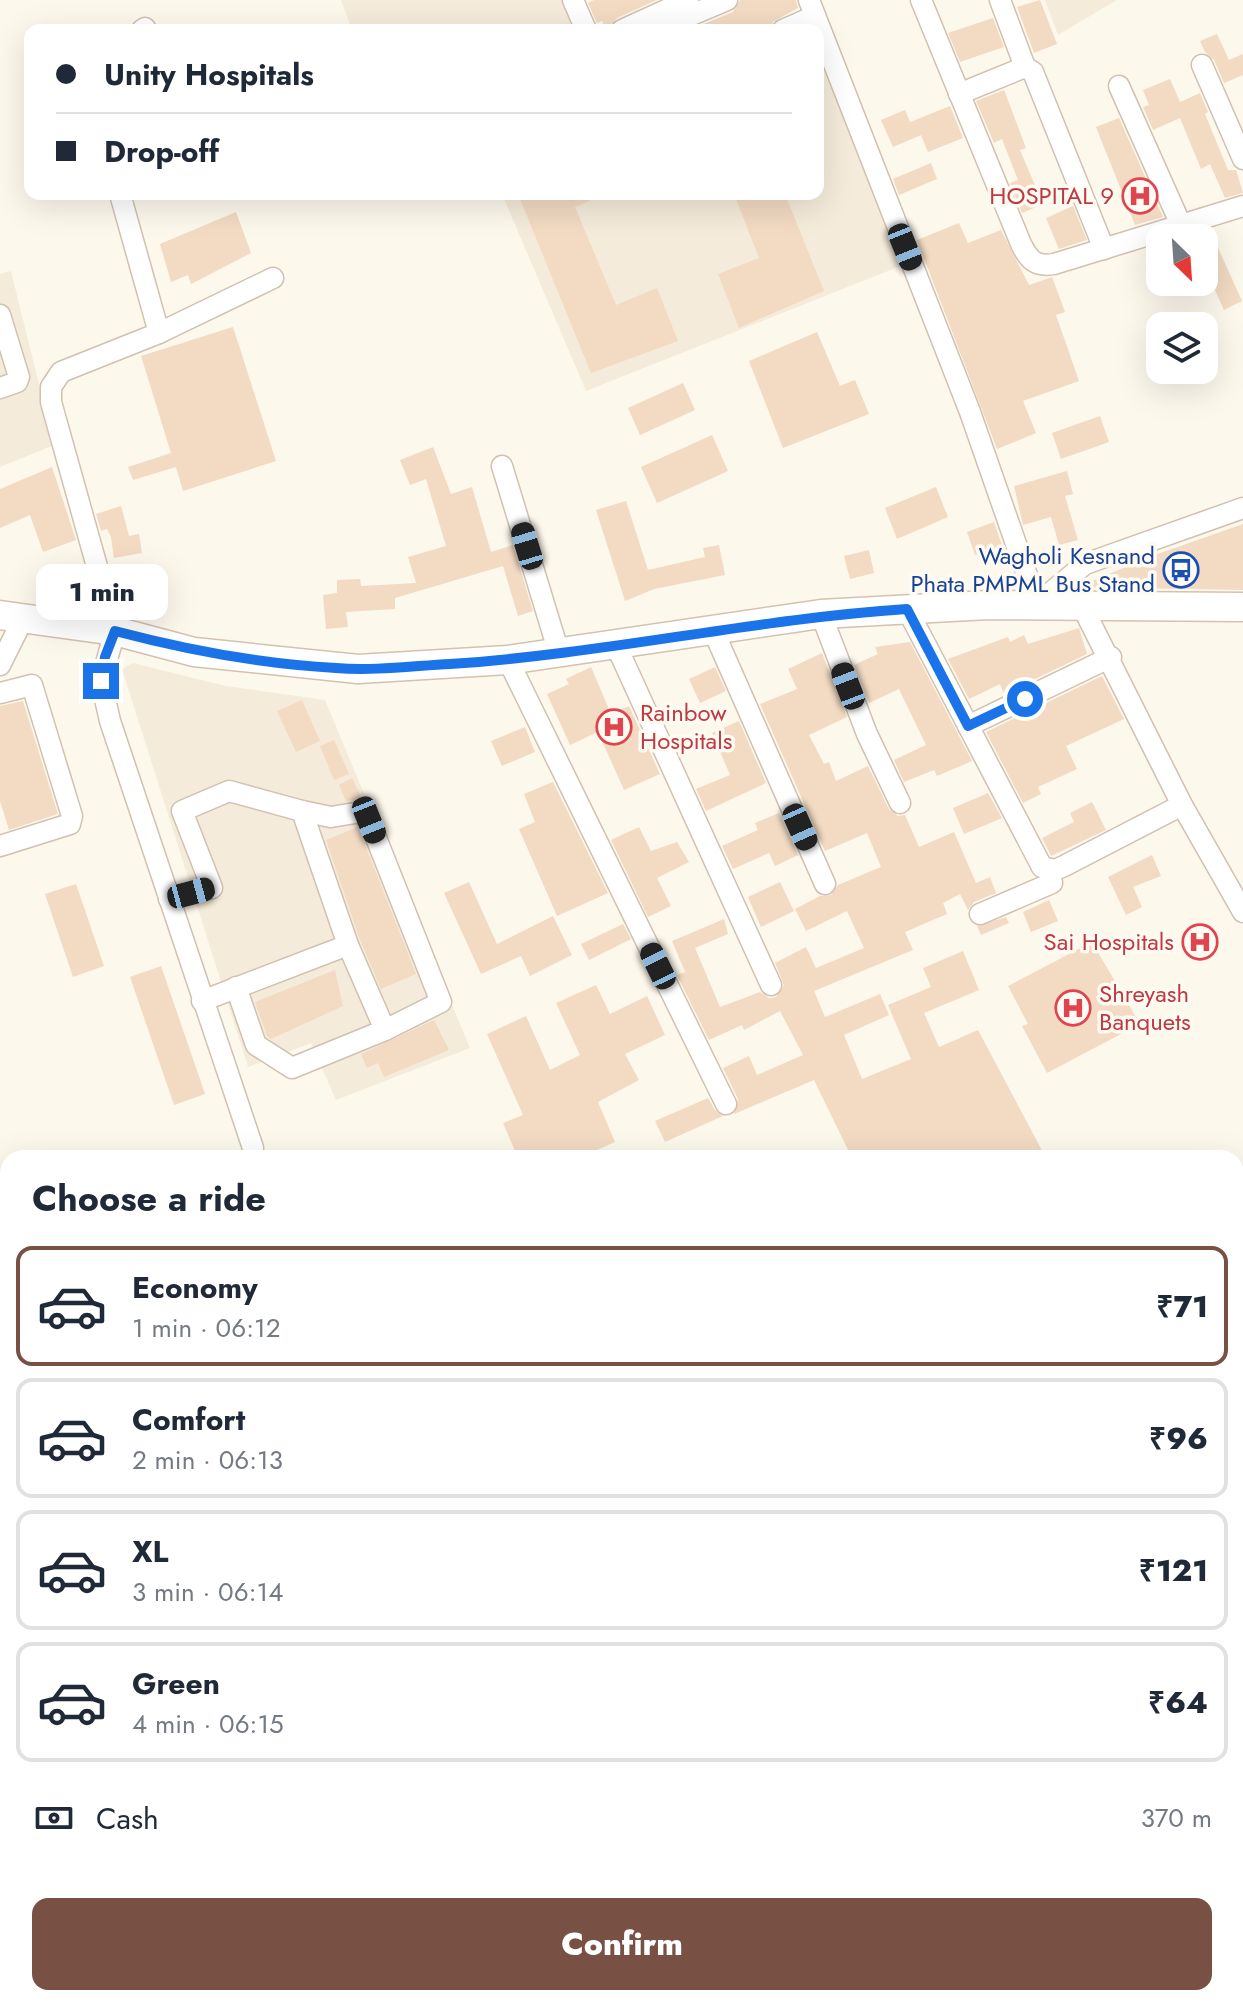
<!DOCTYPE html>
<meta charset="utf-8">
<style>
:root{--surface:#fff;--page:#f2f2f3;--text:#1f2937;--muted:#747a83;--line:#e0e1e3;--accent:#785044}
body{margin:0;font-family:Jost,sans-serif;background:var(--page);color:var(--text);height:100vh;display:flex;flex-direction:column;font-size:30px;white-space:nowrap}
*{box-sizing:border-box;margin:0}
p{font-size:26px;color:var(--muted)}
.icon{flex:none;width:44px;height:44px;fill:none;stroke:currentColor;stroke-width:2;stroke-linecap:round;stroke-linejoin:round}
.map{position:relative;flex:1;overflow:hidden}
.panel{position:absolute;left:0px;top:1150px;width:1244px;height:856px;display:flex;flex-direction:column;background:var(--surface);border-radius:24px 24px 0 0;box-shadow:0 8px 32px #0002}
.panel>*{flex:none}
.banner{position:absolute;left:24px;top:24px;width:800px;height:176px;border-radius:16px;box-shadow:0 8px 32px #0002;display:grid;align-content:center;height:176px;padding:0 32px;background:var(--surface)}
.needle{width:52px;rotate:155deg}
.fabs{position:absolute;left:1146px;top:224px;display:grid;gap:16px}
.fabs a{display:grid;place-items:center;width:72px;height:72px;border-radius:16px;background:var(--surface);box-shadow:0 8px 32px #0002;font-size:40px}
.end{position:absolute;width:36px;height:36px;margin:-18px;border:10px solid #1a73e8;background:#fff;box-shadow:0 0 0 4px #fff}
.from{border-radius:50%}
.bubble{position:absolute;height:56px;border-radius:16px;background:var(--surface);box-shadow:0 8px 32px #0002;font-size:26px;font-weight:800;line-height:56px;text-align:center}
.car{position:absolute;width:24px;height:48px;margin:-24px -12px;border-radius:10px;box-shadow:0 0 6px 2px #0007;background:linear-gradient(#222 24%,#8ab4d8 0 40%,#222 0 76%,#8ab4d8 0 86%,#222 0)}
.banner b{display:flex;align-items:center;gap:28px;height:76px;font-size:30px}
.banner b+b{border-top:2px solid var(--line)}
.banner i{width:20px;height:20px;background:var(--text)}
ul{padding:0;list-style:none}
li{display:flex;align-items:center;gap:24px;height:120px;margin:0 16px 12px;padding:0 16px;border:4px solid var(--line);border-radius:16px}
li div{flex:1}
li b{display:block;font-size:30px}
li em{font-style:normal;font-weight:800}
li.on{border-color:var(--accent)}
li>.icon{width:72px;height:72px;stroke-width:1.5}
h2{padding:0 32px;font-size:36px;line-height:96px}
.pay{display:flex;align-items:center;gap:20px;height:88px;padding:0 32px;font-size:30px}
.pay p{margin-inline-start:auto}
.action{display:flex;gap:16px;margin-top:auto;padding:16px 32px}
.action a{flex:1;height:92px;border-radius:16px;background:var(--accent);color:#fff;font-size:32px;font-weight:800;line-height:92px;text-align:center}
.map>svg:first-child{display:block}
.residential{fill:#f5ebda}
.building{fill:#f2dac3}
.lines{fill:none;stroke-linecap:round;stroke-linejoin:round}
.street-casing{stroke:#d0c1b0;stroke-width:23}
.secondary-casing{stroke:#d3c2ae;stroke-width:31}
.highway-casing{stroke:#dcd6d1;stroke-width:39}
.street{stroke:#fff;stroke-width:20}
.secondary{stroke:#fff;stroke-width:28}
.highway{stroke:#f6c0a4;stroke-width:36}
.route{stroke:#1a73e8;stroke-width:10}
.labels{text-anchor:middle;stroke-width:7;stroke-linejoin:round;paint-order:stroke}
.health-label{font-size:24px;fill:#be3a42;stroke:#fffbf3;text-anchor:end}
.transit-label{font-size:24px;fill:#164399;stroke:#fffbf3;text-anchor:end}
</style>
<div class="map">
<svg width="1243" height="2006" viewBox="0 0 1243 2006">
<rect width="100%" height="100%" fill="#fdf8ec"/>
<!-- residential -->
<g class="residential">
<path d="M341 0H570L584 30H352Z"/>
<path d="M1045 0H1117L1058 35Z"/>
<path d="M818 36 903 265 586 391 502 194H818Z"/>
<path d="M11 271 54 445 0 467V274Z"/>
<path d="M133 663 226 686 325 700 470 1048 336 1100 311 1043 248 1067 122 669Z"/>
<path d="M1236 1764 1243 1771V1963L1236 1971Z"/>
</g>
<!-- building -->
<g class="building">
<path d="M594 0H657L617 18 606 30 602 21 597 23 588 3Z"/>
<path d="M740 0H796L798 8 773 22 770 30H689L733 12Z"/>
<path d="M1040 0 1057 44 1034 53 1017 7Z"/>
<path d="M993 18 1004 47 960 62 948 33Z"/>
<path d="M1217 34 1229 60 1243 54V75L1224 83 1214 60 1205 52 1200 41Z"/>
<path d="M1170 79 1180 102 1200 93 1208 112 1205 114 1228 170H1236L1243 193 1225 198 1210 164 1201 169 1180 118 1153 130 1143 107 1149 105 1143 90Z"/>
<path d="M1004 90 1026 148 1020 150 1043 204 1022 213 1010 183 1018 180 1002 139 994 143 976 101Z"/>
<path d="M950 106 963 138 928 152 921 135 893 147 881 120 905 110 910 122Z"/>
<path d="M1119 118 1163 217 1135 225 1096 127Z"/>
<path d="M931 163 937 179 899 195 893 179Z"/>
<path d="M518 194H605L575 207 616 305 657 288 678 341 591 373Z"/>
<path d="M734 194H785L824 291 739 328 718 274 759 258Z"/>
<path d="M1073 206 1087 240 1059 249 1046 218Z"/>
<path d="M236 212 251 253 191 284 188 275 171 282 160 244Z"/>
<path d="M959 223 968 243 1001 230 1029 285 1052 277 1065 312 1056 315 1079 381 1023 401 1036 433 997 449 917 240Z"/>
<path d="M1210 230 1242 301 1224 310 1204 266V238H1183Z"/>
<path d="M233 327 276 461 183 491 176 467 133 480 128 467 171 453 141 356Z"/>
<path d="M817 332 840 386 855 380 869 414 783 448 749 361Z"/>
<path d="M683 383 695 410 640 435 628 408Z"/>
<path d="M1100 416 1109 442 1061 459 1052 433Z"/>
<path d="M712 435 728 471 657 503 641 467Z"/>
<path d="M433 447 451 494 472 487 491 552 513 545 533 611 518 616 503 566 395 598V609L346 612 348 627 326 629 323 595 337 593V580L360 579 361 586 416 583 408 557 446 546 426 479 410 485 400 460Z"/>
<path d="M52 467 76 540 43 552 30 515 0 528V489Z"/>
<path d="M1067 471 1073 494 1065 496 1078 540 1059 545 1051 517 1023 525 1014 486Z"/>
<path d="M936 487 948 517 897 539 885 508Z"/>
<path d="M626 501 648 570 705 557 703 548 719 545 725 575 654 589 625 601 596 510Z"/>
<path d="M121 506 129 536 139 534 142 553 114 558 111 537 107 529 101 531 96 514Z"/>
<path d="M994 522 1002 545 975 555 967 532Z"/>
<path d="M1243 524V590L1078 587 1149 557Z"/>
<path d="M869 550 874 573 850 579 844 556Z"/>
<path d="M1079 628 1087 654 1004 694 1000 684 969 699 948 659 1008 637 1010 642 1024 635 1028 644Z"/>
<path d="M910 642 972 761 937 776 934 770 904 782 894 760 926 745 899 689 869 703 854 665 878 654 875 647Z"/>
<path d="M822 653 847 717 809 735 824 764 829 762 836 781 868 766 889 809 898 816 905 815 919 847 954 832 976 883 990 877 996 893 974 902 968 910 960 894 943 903 947 914 905 932 913 950 814 991 825 1017 880 994 889 1015 844 1035 862 1079 911 1059 888 1005 931 987 923 968 963 951 979 990 924 1013 939 1047 978 1030 1046 1158H852L814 1080 734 1114 738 1099 723 1068 749 1056 757 1075 803 1055 780 1011 744 1030 742 1025 709 1040 677 975 685 972 672 941 724 919 728 934 695 948 720 1007 760 992 769 998 776 997 784 985 775 963 806 947 816 968 864 948 847 911 806 931 795 909 820 896 831 895 838 885 881 867 867 833 825 851 760 704 797 689 788 669Z"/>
<path d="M591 667 611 714 629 706 660 774 624 790 598 732 570 745 547 694 569 684 566 679Z"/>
<path d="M715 667 726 691 700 703 689 679Z"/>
<path d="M1102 676 1124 719 1066 746 1077 769 1038 787 1041 794 1023 803 986 732Z"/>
<path d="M302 700 320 741 296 752 277 711Z"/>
<path d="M23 701 58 814 9 830 0 801V706Z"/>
<path d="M739 721 766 783 706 811 696 789 730 775 712 733Z"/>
<path d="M525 727 535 752 502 766 491 741Z"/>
<path d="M334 740 349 774 334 780 320 746Z"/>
<path d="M352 778 362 799 346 801 339 785Z"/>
<path d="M553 782 608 893 557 916 519 829 535 822 524 794Z"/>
<path d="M988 793 1002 818 964 834 953 808Z"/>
<path d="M1092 802 1106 830 1051 856 1042 838 1074 822 1070 813Z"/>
<path d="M779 813 798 855 775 866 769 853 733 869 722 846 758 830 755 823Z"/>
<path d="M358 827 416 974 381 989 360 940 326 840Z"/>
<path d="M639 827 651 851 677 842 689 862 657 878 671 906 648 917 611 840Z"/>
<path d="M1152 855 1161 876 1133 887 1142 907 1126 915 1108 877Z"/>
<path d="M469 882 497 944 553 916 572 955 530 976 521 956 481 974 444 893Z"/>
<path d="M780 882 794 911 761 927 748 897Z"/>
<path d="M76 884 104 966 73 977 45 894Z"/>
<path d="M1049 900 1058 921 1031 932 1023 912Z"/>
<path d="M1006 917 1009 923 981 935 977 926Z"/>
<path d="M623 924 631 939 589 960 581 944Z"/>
<path d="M1092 942 1140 1024 1047 1073 1022 1026 1028 1024 1008 986Z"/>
<path d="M161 966 205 1094 174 1105 130 977Z"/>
<path d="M335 970 343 1006 271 1039 267 1036 255 1002Z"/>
<path d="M596 985 610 1014 647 996 665 1035 625 1054 639 1080 598 1102 615 1142 588 1154 590 1158H518L503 1123 523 1115 487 1034 526 1016 550 1070 580 1055 556 1003Z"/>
<path d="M434 1020 449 1050 384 1077 378 1063 367 1068 361 1054Z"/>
<path d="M708 1098 715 1110 723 1116 665 1142 655 1121Z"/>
</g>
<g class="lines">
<defs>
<g id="street">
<path d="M573 0 586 30"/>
<path d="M809 0 970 412 1037 604 1085 564 1243 508"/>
<path d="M921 0 1021 244C1029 260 1035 267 1054 264L1243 206"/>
<path d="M1000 0 1025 67"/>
<path d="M142 30 145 28"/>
<path d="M622 30 688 0"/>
<path d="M656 30 727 0"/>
<path d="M783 30 815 16"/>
<path d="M1202 65 1243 159"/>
<path d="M1119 86 1181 225"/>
<path d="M959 94 1025 67 1033 72 1104 249"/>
<path d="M120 194 159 333"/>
<path d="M0 315 19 377 17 382 0 388"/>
<path d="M502 466 559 653"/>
<path d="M1081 604 1182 805 1243 912"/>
<path d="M907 609 1042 867 1055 870 1064 866 1182 805"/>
<path d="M821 614 867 734 900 803"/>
<path d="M713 630 825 884"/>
<path d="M616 645 771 985"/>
<path d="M508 660 726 1104"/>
<path d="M0 665 23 619"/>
<path d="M0 693 32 685 72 816 70 824 0 846"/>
<path d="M968 726 1111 657"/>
<path d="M302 811 331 817 361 812 369 820 441 1002 385 1030"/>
<path d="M169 899 212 888 182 811 229 791 302 811 348 945 385 1030 292 1068 256 1045 236 987"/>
<path d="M980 914 1052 883 1048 869"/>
<path d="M202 1001 348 945"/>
<path d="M252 1158 253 1148 110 721 101 681 115 631 51 402V387L61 372 159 333 273 278"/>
<path d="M1236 1381 1243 1389"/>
<path d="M501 1998 504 2006"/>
<path d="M918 1998 928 2006"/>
</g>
<path id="secondary" d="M0 615 115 631 194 652 358 669 508 660 821 614 988 605 1243 607"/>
<g id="highway">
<path d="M1236 1218 1243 1207"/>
<path d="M1236 1262 1243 1251"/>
<path d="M734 2006 739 1998"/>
</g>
</defs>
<!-- street casing -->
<use href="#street" class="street-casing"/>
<!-- secondary casing -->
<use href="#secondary" class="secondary-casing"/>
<!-- highway casing -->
<use href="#highway" class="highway-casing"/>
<!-- street -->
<use href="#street" class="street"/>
<!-- secondary -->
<use href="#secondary" class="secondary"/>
<!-- highway -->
<use href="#highway" class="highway"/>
</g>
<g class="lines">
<!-- route -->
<path class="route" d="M101 681 105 657 115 631C187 650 261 664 336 668 374 671 412 666 450 664 604 654 754 619 907 609L968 726 1025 699"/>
</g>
<!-- icons -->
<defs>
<symbol id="hospital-ring" viewBox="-11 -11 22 22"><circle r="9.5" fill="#fffbf3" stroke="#e0444e" stroke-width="1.5"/><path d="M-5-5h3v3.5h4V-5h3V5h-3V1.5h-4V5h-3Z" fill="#e0444e"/></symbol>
<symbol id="bus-ring" viewBox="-11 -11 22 22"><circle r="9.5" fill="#fffbf3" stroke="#1a4fb4" stroke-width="1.5"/><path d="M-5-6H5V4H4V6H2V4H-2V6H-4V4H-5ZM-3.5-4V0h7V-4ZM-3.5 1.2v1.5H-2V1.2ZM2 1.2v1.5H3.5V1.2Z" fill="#1a4fb4"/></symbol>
</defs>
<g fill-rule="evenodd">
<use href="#hospital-ring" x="1120" y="176" width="40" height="40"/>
<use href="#bus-ring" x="1161" y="550" width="40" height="40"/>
<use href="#hospital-ring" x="594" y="707" width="40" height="40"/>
<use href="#hospital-ring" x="1180" y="922" width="40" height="40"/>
<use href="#hospital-ring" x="1053" y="988" width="40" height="40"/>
</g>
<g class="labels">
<!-- health labels -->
<g class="health-label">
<text x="1114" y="204">HOSPITAL 9</text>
<text x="640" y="721" text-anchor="start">Rainbow<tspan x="640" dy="28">Hospitals</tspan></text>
<text x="1174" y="950">Sai Hospitals</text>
<text x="1099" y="1002" text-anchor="start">Shreyash<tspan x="1099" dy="28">Banquets</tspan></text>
</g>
<!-- transit labels -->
<g class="transit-label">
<text x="1155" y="564">Wagholi Kesnand<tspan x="1155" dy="28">Phata PMPML Bus Stand</tspan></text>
</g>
</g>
</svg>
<div class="fabs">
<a><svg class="needle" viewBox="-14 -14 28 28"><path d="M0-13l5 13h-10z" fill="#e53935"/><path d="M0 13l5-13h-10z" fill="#747a83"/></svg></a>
<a><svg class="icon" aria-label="layers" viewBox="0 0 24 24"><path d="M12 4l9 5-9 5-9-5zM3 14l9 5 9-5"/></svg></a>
</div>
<i class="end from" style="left:1025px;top:699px"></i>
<i class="end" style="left:101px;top:681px"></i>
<div class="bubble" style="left:36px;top:564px;width:132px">1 min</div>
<i class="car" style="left:905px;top:247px;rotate:158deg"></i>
<i class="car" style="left:527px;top:546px;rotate:343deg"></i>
<i class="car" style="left:848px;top:686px;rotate:339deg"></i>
<i class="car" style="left:369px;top:820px;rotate:158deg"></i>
<i class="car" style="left:800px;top:827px;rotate:156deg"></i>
<i class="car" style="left:191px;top:893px;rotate:75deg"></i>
<i class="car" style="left:658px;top:966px;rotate:334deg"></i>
<div class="banner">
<b><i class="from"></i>Unity Hospitals</b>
<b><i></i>Drop-off</b>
</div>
<section class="panel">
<h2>Choose a ride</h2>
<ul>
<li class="on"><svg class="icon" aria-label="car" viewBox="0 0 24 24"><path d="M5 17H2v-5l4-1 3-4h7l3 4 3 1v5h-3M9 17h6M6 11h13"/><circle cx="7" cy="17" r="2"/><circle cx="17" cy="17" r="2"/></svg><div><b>Economy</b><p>1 min · 06:12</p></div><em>₹71</em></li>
<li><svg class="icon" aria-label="car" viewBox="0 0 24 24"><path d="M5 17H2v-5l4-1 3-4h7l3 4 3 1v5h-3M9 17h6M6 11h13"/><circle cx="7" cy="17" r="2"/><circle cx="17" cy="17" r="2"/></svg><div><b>Comfort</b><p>2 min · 06:13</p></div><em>₹96</em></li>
<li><svg class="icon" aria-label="car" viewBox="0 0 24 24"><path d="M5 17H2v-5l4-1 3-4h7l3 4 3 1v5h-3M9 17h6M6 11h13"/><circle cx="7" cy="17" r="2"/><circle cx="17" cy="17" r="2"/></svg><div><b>XL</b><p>3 min · 06:14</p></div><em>₹121</em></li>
<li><svg class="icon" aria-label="car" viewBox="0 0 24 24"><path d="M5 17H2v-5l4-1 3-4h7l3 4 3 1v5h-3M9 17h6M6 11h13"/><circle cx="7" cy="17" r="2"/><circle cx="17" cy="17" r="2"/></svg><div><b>Green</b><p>4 min · 06:15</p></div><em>₹64</em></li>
</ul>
<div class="pay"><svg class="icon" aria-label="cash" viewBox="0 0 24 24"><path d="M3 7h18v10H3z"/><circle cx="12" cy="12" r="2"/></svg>Cash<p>370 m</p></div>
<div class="action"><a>Confirm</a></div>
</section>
</div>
